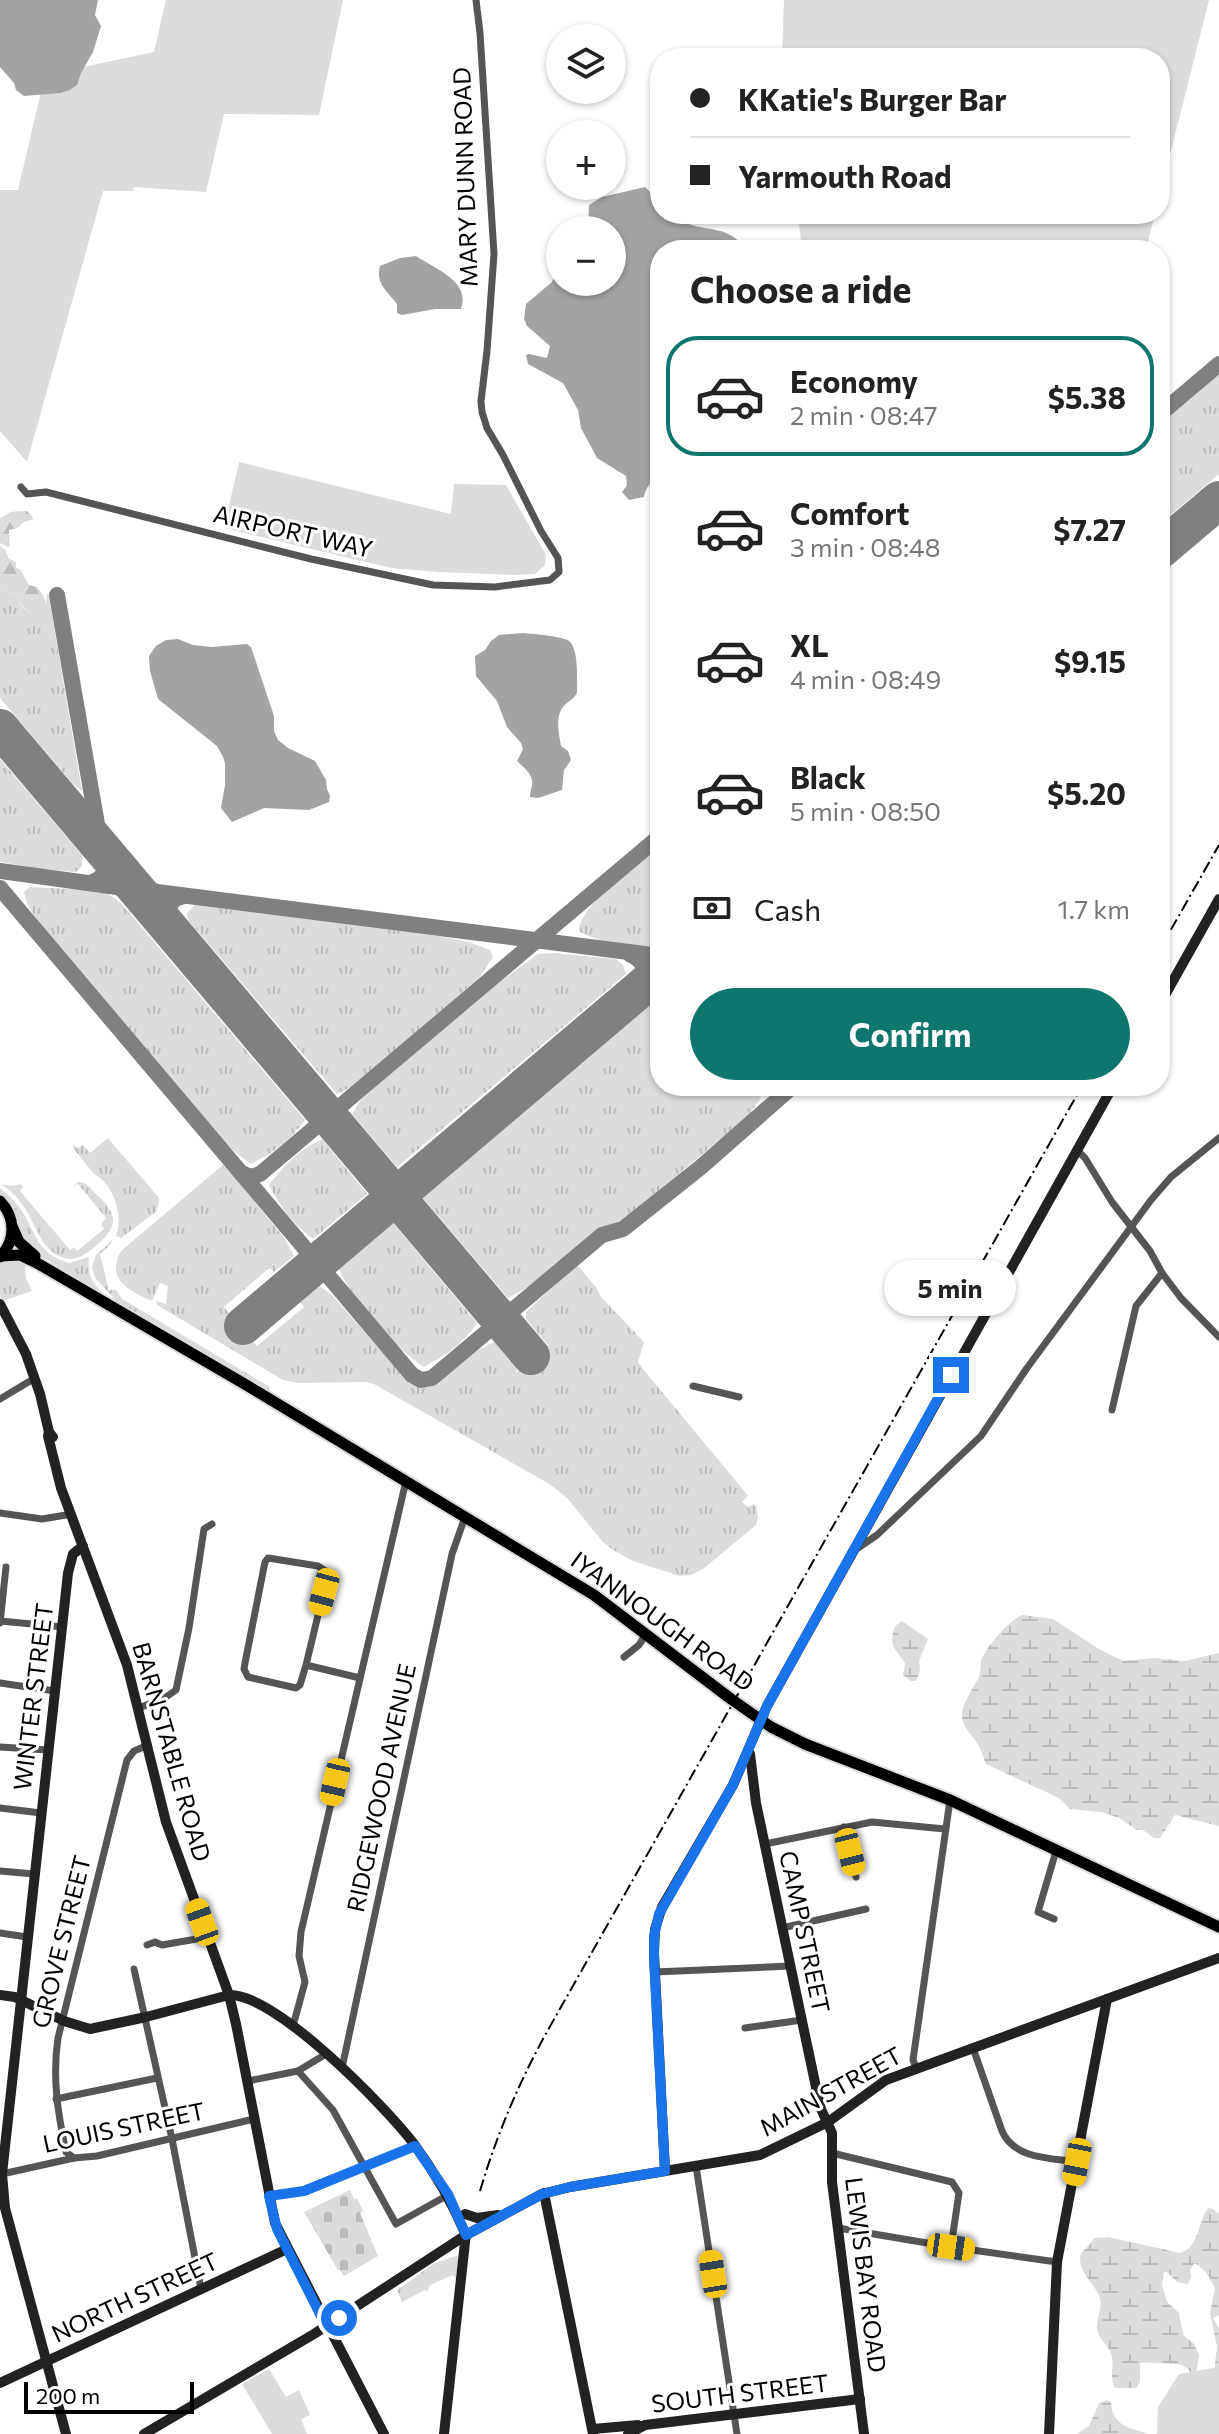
<!DOCTYPE html>
<meta charset="utf-8">
<style>
:root{--surface:#fff;--page:#f2f2f2;--text:#222;--muted:#767676;--line:#e0e0e0;--accent:#0f766e}
body{margin:0;font-family:Commissioner,sans-serif;background:var(--page);color:var(--text);height:100vh;display:flex;flex-direction:column;font-size:30px;white-space:nowrap}
*{box-sizing:border-box;margin:0}
p{font-size:26px;color:var(--muted)}
.icon{flex:none;width:44px;height:44px;fill:none;stroke:currentColor;stroke-width:2;stroke-linecap:round;stroke-linejoin:round}
.map{position:relative;flex:1;overflow:hidden}
.details{position:absolute;left:650px;top:240px;width:520px;height:856px;display:flex;flex-direction:column;background:var(--surface);border-radius:32px;box-shadow:0 2px 6px #0004}
.details>*{flex:none}
.guide{position:absolute;left:650px;top:48px;width:520px;height:176px;border-radius:32px;box-shadow:0 2px 6px #0004;display:grid;align-content:center;height:176px;padding:0 40px;background:var(--surface)}
.controls{position:absolute;left:546px;top:24px;display:grid;gap:16px}
.controls a{display:grid;place-items:center;width:80px;height:80px;border-radius:50%;background:var(--surface);box-shadow:0 2px 6px #0004;font-size:40px}
.scale{position:absolute;left:24px;bottom:20px;width:170px;box-sizing:border-box;padding-left:8px;border:4px solid #000;border-top:0;font-size:22px;line-height:28px;white-space:nowrap;color:#000;-webkit-text-stroke:6px #fff;paint-order:stroke}
.end{position:absolute;width:36px;height:36px;margin:-18px;border:10px solid #1a73e8;background:#fff;box-shadow:0 0 0 4px #fff}
.from{border-radius:50%}
.bubble{position:absolute;height:56px;border-radius:28px;background:var(--surface);box-shadow:0 2px 6px #0004;font-size:26px;font-weight:700;line-height:56px;text-align:center}
.car{position:absolute;width:24px;height:48px;margin:-24px -12px;border-radius:10px;box-shadow:0 0 6px 2px #0007;background:linear-gradient(#f5c518 24%,#345 0 40%,#f5c518 0 76%,#345 0 86%,#f5c518 0)}
.guide b{display:flex;align-items:center;gap:28px;height:76px;font-size:30px}
.guide b+b{border-top:2px solid var(--line)}
.guide i{width:20px;height:20px;background:var(--text)}
ul{padding:0;list-style:none}
li{display:flex;align-items:center;gap:24px;height:120px;margin:0 16px 12px;padding:0 24px;border:4px solid transparent;border-radius:32px}
li div{flex:1}
li b{display:block;font-size:30px}
li em{font-style:normal;font-weight:700}
li.on{border-color:var(--accent)}
li>.icon{width:72px;height:72px;stroke-width:1.5}
h2{padding:0 40px;font-size:36px;line-height:96px}
.pay{display:flex;align-items:center;gap:20px;height:88px;padding:0 40px;font-size:30px}
.pay p{margin-inline-start:auto}
.button{display:flex;gap:16px;margin-top:auto;padding:16px 40px}
.button a{flex:1;height:92px;border-radius:48px;background:var(--accent);color:#fff;font-size:32px;font-weight:700;line-height:92px;text-align:center}
.map>svg:first-child{display:block}
.grass{fill:url(#grass-tufts)}
.forest{fill:url(#forest-firs)}
.wetland{fill:url(#wetland-marsh)}
.cemetery{fill:url(#cemetery-stones)}
.green{fill:#dcdcdc}
.water{fill:#a3a3a3}
.lines{fill:none;stroke-linecap:round;stroke-linejoin:round}
.taxiway{stroke:#808080;stroke-width:16}
.runway{stroke:#808080;stroke-width:38}
.primary-casing{stroke:#dbdbdb;stroke-width:15}
.street{stroke:#555;stroke-width:7}
.secondary{stroke:#222;stroke-width:10}
.primary{stroke:#000;stroke-width:11}
.rail{stroke:#000;stroke-width:2;stroke-dasharray:12 4 2 4;stroke-linecap:butt}
.route{stroke:#1a73e8;stroke-width:10}
.labels{text-anchor:middle;stroke-width:6;stroke-linejoin:round;paint-order:stroke}
.street-label{font-size:24px;fill:#000;stroke:#fff}
</style>
<div class="map">
<svg width="1219" height="2434" viewBox="0 0 1219 2434">
<defs>
<pattern id="grass-tufts" width="24" height="20" patternUnits="userSpaceOnUse" patternTransform="scale(2)"><rect width="24" height="20" fill="#dcdcdc"/><path d="M3 7l-1-3M5 7V3M7 7l1-3M15 17l-1-3M17 17v-4M19 17l1-3" fill="none" stroke="#bbb"/></pattern>
<pattern id="forest-firs" width="22" height="20" patternUnits="userSpaceOnUse" patternTransform="scale(2)"><rect width="22" height="20" fill="#dcdcdc"/><path d="M5 1l3.5 6h-7zM16 11l3.5 6h-7z" fill="#bbb"/></pattern>
<pattern id="wetland-marsh" width="20" height="14" patternUnits="userSpaceOnUse" patternTransform="scale(2)"><rect width="20" height="14" fill="#dcdcdc"/><path d="M1 5h8M5 5V1M11 12h8M15 12V8" fill="none" stroke="#bbb"/></pattern>
<pattern id="cemetery-stones" width="16" height="16" patternUnits="userSpaceOnUse" patternTransform="scale(2)"><rect width="16" height="16" fill="#dcdcdc"/><path d="M2 7V4a2 2 0 0 1 4 0v3zM10 15v-3a2 2 0 0 1 4 0v3z" fill="#bbb"/></pattern>
</defs>
<rect width="100%" height="100%" fill="#fff"/>
<!-- grass -->
<g class="grass">
<path d="M1219 373V474L1160 524V423Z"/>
<path d="M0 590 16 595 21 606 37 619 45 615 47 593 49 597 82 791 73 784 0 698Z"/>
<path d="M0 759 82 855V866L76 872 42 869 0 862Z"/>
<path d="M660 845V944C635 954 604 943 580 932 574 910 643 860 660 845Z"/>
<path d="M30 887 93 890 108 894 122 904 305 1120C291 1140 273 1153 251 1164L235 1152 201 1116 45 931 28 906 24 892Z"/>
<path d="M195 905 438 936 469 942 490 950 493 957 479 978 353 1086 337 1094 188 920 187 913Z"/>
<path d="M553 953 616 959 623 965 626 974 397 1167 352 1114 360 1101 383 1080 491 988 538 954Z"/>
<path d="M660 997V1086H755L761 1098 747 1117 627 1217C618 1223 608 1224 599 1230 567 1250 542 1282 508 1298L423 1198Z"/>
<path d="M108 1138 159 1198 157 1211 121 1238 116 1236C124 1216 113 1183 94 1174L73 1148 74 1145 78 1148 83 1145 90 1153Z"/>
<path d="M322 1139 367 1194 313 1239C293 1224 280 1207 269 1185 284 1165 299 1150 322 1139Z"/>
<path d="M224 1164 285 1239 294 1256 274 1272 269 1268 224 1307 235 1320 230 1325 240 1337 245 1333 257 1346 304 1307 299 1301 319 1285 332 1295 407 1380C414 1387 422 1388 432 1386L478 1350 494 1342 517 1369 516 1373 523 1367 521 1364 541 1347 543 1350 550 1344H547L526 1319V1312L575 1266H578L596 1287 601 1297 644 1342 638 1362 643 1369 745 1492 748 1496 742 1502 748 1507 753 1504 756 1505 758 1518 756 1525 703 1569 691 1575 680 1576 633 1561 613 1550 603 1542 567 1498 551 1485 374 1384 365 1382 298 1383 283 1380 157 1305 156 1301 166 1304 168 1286 160 1283 152 1301C129 1291 105 1279 121 1251Z"/>
<path d="M78 1182C88 1182 90 1189 97 1195 122 1217 116 1230 92 1249 86 1254 78 1259 70 1259 43 1256 38 1229 26 1210 20 1199 11 1191 1 1184L12 1186 21 1184 23 1187 20 1191 70 1250 74 1247 77 1251 104 1229 101 1224 106 1218 78 1184 73 1186Z"/>
<path d="M0 1188C11 1197 19 1205 26 1218 38 1241 41 1254 69 1263L89 1257C87 1278 92 1279 103 1295L27 1247 19 1232 13 1210 0 1195Z"/>
<path d="M393 1223 477 1323C464 1343 445 1356 424 1367 392 1345 354 1304 339 1269Z"/>
<path d="M112 1240 111 1244 100 1254 109 1290H116L122 1299 270 1387 268 1392 120 1305 95 1278 92 1267 96 1255Z"/>
<path d="M13 1258 25 1261 26 1278 32 1291 2 1301 0 1294V1265Z"/>
<path d="M459 2255 456 2279 453 2275 430 2285 427 2292 425 2290 402 2302 397 2290 435 2263Z"/>
</g>
<!-- forest -->
<g class="forest">
<path d="M20 511H27L34 519 22 523C18 530 15 528 9 530L10 546 8 547 0 543V518L11 512Z"/>
<path d="M0 546 5 550 9 559 16 562V568L20 569 29 585 37 587C47 598 47 606 45 620L40 622 21 605 16 595 0 590Z"/>
</g>
<!-- wetland -->
<g class="wetland">
<path d="M1023 1615 1053 1619 1099 1649 1123 1661 1154 1658 1185 1661 1219 1653V1826L1175 1815 1160 1838H1154L1143 1830H1137L1119 1818 1102 1812 1070 1809 1059 1798 986 1764C984 1761 984 1757 982 1753 978 1739 961 1729 962 1714 963 1703 972 1689 978 1679 981 1673 980 1668 981 1661 984 1649 1011 1618 1023 1615Z"/>
<path d="M902 1621 928 1639 919 1661 920 1670 916 1681H911L903 1675 905 1663C895 1647 888 1648 895 1626Z"/>
<path d="M1208 2208 1213 2209 1219 2214V2315L1213 2318 1219 2328V2370L1214 2372 1217 2346 1210 2313 1215 2288 1206 2272 1195 2263 1190 2270 1191 2277 1188 2284 1177 2282 1167 2272H1164L1162 2284 1167 2302 1179 2313 1183 2335 1194 2344 1199 2355 1195 2380C1192 2374 1188 2367 1181 2365 1177 2364 1145 2362 1140 2363V2382L1136 2388H1115C1109 2377 1114 2368 1112 2357 1110 2346 1098 2339 1097 2329 1096 2318 1103 2308 1100 2298 1095 2284 1080 2275 1080 2258 1080 2251 1091 2246 1094 2238L1108 2237 1180 2253C1200 2247 1197 2223 1208 2208Z"/>
<path d="M1107 2400 1111 2403C1113 2427 1131 2428 1149 2434H1077L1089 2426 1099 2403Z"/>
</g>
<!-- cemetery -->
<path class="cemetery" d="M350 2190 354 2199 357 2198 363 2211 360 2213 378 2256 344 2276 340 2270H338L304 2212Z"/>
<!-- green -->
<g class="green">
<path d="M166 0H343L319 115 224 114 206 192 134 187 133 191H103L27 462 0 431V190H18L45 75 154 52Z"/>
<path d="M784 0H1209L1160 194V58H782Z"/>
<path d="M798 214H1155L1146 250H802Z"/>
<path d="M239 462 451 514 454 484 506 485 546 555 545 565 535 574 514 575 438 572 391 568 224 528Z"/>
<path d="M1219 2367V2434H1157L1158 2407 1179 2374Z"/>
<path d="M269 2369 286 2397 299 2390 310 2415 301 2419 307 2434H272L242 2384Z"/>
</g>
<!-- water -->
<g class="water">
<path d="M0 0H98L95 15 101 26 93 52 81 73 77 85 70 90 60 93 24 96 16 90 14 83 0 67Z"/>
<path d="M645 187 660 202V214C674 214 672 218 683 222 710 233 727 224 747 250H660V478C650 481 646 487 644 497L629 500 622 492 627 485 626 476 597 458 581 428 578 410 563 383 528 364 526 355 529 354 547 358 550 346 527 326 524 319 526 304 552 282 560 260V282H612V230H588L589 205 602 197Z"/>
<path d="M416 256C435 269 471 281 461 309H435L402 315 397 313V304C388 292 375 283 380 266L400 258Z"/>
<path d="M523 633C533 634 561 636 569 641 579 649 577 680 577 693 573 700 568 701 563 707 555 717 559 735 561 746L568 751 571 760 564 770 562 790 538 798 530 797C530 793 531 790 532 786 534 774 524 768 517 761L523 749 521 743 507 727 497 701 476 676 475 656 485 650 491 641 499 635Z"/>
<path d="M178 639 193 645 211 647 247 644 251 647 274 716V731L278 740 288 748 315 761 326 780 327 789 330 796 329 802 309 810 264 808 232 822 221 808 225 785V763L223 757 217 746 158 699 150 671 149 656 156 646 166 640Z"/>
</g>
<g class="lines">
<!-- taxiway -->
<g class="taxiway">
<path d="M1160 414 1219 364"/>
<path d="M57 595 101 847"/>
<path d="M0 871 117 887 131 892 148 903"/>
<path d="M127 878 141 887 157 892 660 956"/>
<path d="M89 883C107 879 108 866 104 850"/>
<path d="M0 888 412 1375 421 1380 432 1378 602 1235 623 1229 628 1225 701 1167 793 1086"/>
<path d="M168 927V907L175 899 184 896"/>
<path d="M631 955C647 962 647 975 639 989"/>
<path d="M318 1104 321 1117 317 1126 329 1124 340 1130"/>
<path d="M241 1173 251 1177 260 1174 660 836"/>
</g>
<!-- runway -->
<g class="runway">
<path d="M1160 550 1219 500"/>
<path d="M0 728 531 1356"/>
<path d="M243 1326 660 972"/>
</g>
<defs>
<g id="primary">
<path d="M0 1201C16 1218 16 1240 0 1257"/>
<path d="M12 1226 19 1242 35 1256"/>
<path d="M1 1256 20 1255 37 1263 248 1386 594 1595 731 1699 771 1727 805 1744 950 1800 1219 1927"/>
</g>
</defs>
<!-- primary casing -->
<use href="#primary" class="primary-casing"/>
<!-- street -->
<g class="street">
<path d="M21 487 27 494 46 492 311 559 433 585 495 587 550 580 559 572 558 558 541 531 503 455 487 428 482 412 481 401 487 351 494 254 480 33 476 0"/>
<path d="M1077 1150 1085 1158 1112 1202 1150 1251 1162 1273 1181 1298 1219 1337"/>
<path d="M693 1386 739 1397"/>
<path d="M0 1399 30 1381"/>
<path d="M1112 1410 1136 1306 1162 1273"/>
<path d="M0 1513 42 1519 72 1514"/>
<path d="M855 1550 877 1535 981 1436 1027 1368 1151 1200 1171 1177 1219 1138"/>
<path d="M0 1621 63 1627"/>
<path d="M0 1623 6 1567"/>
<path d="M624 1657 639 1645 646 1634"/>
<path d="M306 1665 300 1685 296 1688 248 1677 244 1669 245 1663 265 1562 268 1558 318 1566 327 1572V1578L306 1665 360 1678"/>
<path d="M0 1683 55 1691"/>
<path d="M139 1708 166 1697 176 1690 189 1628 204 1529 212 1524"/>
<path d="M0 1747 48 1750"/>
<path d="M0 1808 41 1813"/>
<path d="M844 1827 856 1877"/>
<path d="M765 1844 872 1822 945 1829"/>
<path d="M0 1871 34 1874"/>
<path d="M1054 1919 1038 1912 1056 1851"/>
<path d="M782 1928 866 1909"/>
<path d="M0 1933 27 1937"/>
<path d="M147 1945 155 1942 162 1945 208 1937"/>
<path d="M134 1969 172 2139 201 2289"/>
<path d="M655 1972 790 1966"/>
<path d="M293 2026 305 1982 299 1956 301 1932 406 1481"/>
<path d="M745 2028 802 2020"/>
<path d="M973 2048 1002 2131C1014 2159 1050 2158 1077 2162"/>
<path d="M916 2067 913 2060 950 1800"/>
<path d="M342 2068 452 1554 465 1517"/>
<path d="M298 2071 326 2054"/>
<path d="M248 2081 298 2071 333 2110 396 2224 448 2195"/>
<path d="M56 2099 157 2078"/>
<path d="M832 2153 952 2182 959 2193 951 2247"/>
<path d="M74 2158 66 2152C58 2114 52 2078 58 2038L127 1760 134 1751 148 1745"/>
<path d="M696 2166 737 2434"/>
<path d="M2 2174 74 2158 97 2156 254 2119"/>
<path d="M269 2196 309 2189 415 2146"/>
<path d="M838 2228 951 2247 1057 2262"/>
</g>
<!-- secondary -->
<g class="secondary">
<path d="M1160 1004 1219 899"/>
<path d="M0 1304 26 1354 40 1394 49 1432 53 1437"/>
<path d="M49 1432 48 1436 61 1488 127 1665 166 1822 229 1995 236 2024 275 2223 384 2434"/>
<path d="M750 1754 756 1803 817 2092 821 2109 832 2133V2182L864 2434"/>
<path d="M0 1995 15 1997 64 2021 90 2029 146 2017 229 1995C275 1993 386 2107 414 2144 436 2174 451 2200 466 2235"/>
<path d="M665 2171 654 1953 655 1929 662 1907 733 1785 767 1706 1113 1086"/>
<path d="M544 2193 593 2434"/>
<path d="M465 2214 477 2218 498 2215"/>
<path d="M0 2383 287 2249"/>
<path d="M593 2429 638 2425"/>
<path d="M66 2434 5 2208 2 2174 68 1573 73 1554 83 1546"/>
<path d="M144 2434 314 2334 466 2235 542 2194 570 2187 760 2155 828 2122 886 2080 1219 1958"/>
<path d="M444 2434 466 2233"/>
<path d="M628 2434 645 2425 860 2399"/>
<path d="M1049 2434 1057 2262 1107 1999"/>
</g>
<!-- primary -->
<use href="#primary" class="primary"/>
<!-- rail -->
<g class="rail">
<path d="M1160 949 1219 845"/>
<path d="M480 2191C496 2137 517 2087 544 2037L1082 1086"/>
</g>
</g>
<g class="lines">
<!-- route -->
<path class="route" d="M339 2318 326 2326 277 2229 269 2196 304 2191 415 2146 448 2194 466 2235 542 2194 570 2187 665 2171 654 1959V1936L659 1914 733 1785 767 1706 951 1375"/>
</g>
<g class="labels">
<!-- street labels -->
<g class="street-label">
<text transform="translate(466 177) rotate(-92)" y="8">MARY DUNN ROAD</text>
<text transform="translate(293 532) rotate(13)" y="8">AIRPORT WAY</text>
<text transform="translate(662 1622) rotate(36)" y="8">IYANNOUGH ROAD</text>
<text transform="translate(34 1697) rotate(-83)" y="8">WINTER STREET</text>
<text transform="translate(171 1752) rotate(74)" y="8">BARNSTABLE ROAD</text>
<text transform="translate(382 1788) rotate(-78)" y="8">RIDGEWOOD AVENUE</text>
<text transform="translate(804 1932) rotate(78)" y="8">CAMP STREET</text>
<text transform="translate(62 1942) rotate(-76)" y="8">GROVE STREET</text>
<text transform="translate(831 2092) rotate(-29)" y="8">MAIN STREET</text>
<text transform="translate(124 2128) rotate(-12)" y="8">LOUIS STREET</text>
<text transform="translate(865 2275) rotate(83)" y="8">LEWIS BAY ROAD</text>
<text transform="translate(135 2298) rotate(-25)" y="8">NORTH STREET</text>
<text transform="translate(740 2394) rotate(-7)" y="8">SOUTH STREET</text>
</g>
</g>
</svg>
<div class="controls">
<a><svg class="icon" aria-label="layers" viewBox="0 0 24 24"><path d="M12 4l9 5-9 5-9-5zM3 14l9 5 9-5"/></svg></a>
<a>+</a>
<a>−</a>
</div>
<div class="scale">200 m</div>
<i class="end from" style="left:339px;top:2318px"></i>
<i class="end" style="left:951px;top:1375px"></i>
<div class="bubble" style="left:884px;top:1260px;width:132px">5 min</div>
<i class="car" style="left:324px;top:1592px;rotate:195deg"></i>
<i class="car" style="left:335px;top:1782px;rotate:193deg"></i>
<i class="car" style="left:850px;top:1852px;rotate:166deg"></i>
<i class="car" style="left:202px;top:1922px;rotate:340deg"></i>
<i class="car" style="left:1077px;top:2162px;rotate:191deg"></i>
<i class="car" style="left:951px;top:2247px;rotate:98deg"></i>
<i class="car" style="left:713px;top:2274px;rotate:351deg"></i>
<div class="guide">
<b><i class="from"></i>KKatie's Burger Bar</b>
<b><i></i>Yarmouth Road</b>
</div>
<section class="details">
<h2>Choose a ride</h2>
<ul>
<li class="on"><svg class="icon" aria-label="car" viewBox="0 0 24 24"><path d="M5 17H2v-5l4-1 3-4h7l3 4 3 1v5h-3M9 17h6M6 11h13"/><circle cx="7" cy="17" r="2"/><circle cx="17" cy="17" r="2"/></svg><div><b>Economy</b><p>2 min · 08:47</p></div><em>$5.38</em></li>
<li><svg class="icon" aria-label="car" viewBox="0 0 24 24"><path d="M5 17H2v-5l4-1 3-4h7l3 4 3 1v5h-3M9 17h6M6 11h13"/><circle cx="7" cy="17" r="2"/><circle cx="17" cy="17" r="2"/></svg><div><b>Comfort</b><p>3 min · 08:48</p></div><em>$7.27</em></li>
<li><svg class="icon" aria-label="car" viewBox="0 0 24 24"><path d="M5 17H2v-5l4-1 3-4h7l3 4 3 1v5h-3M9 17h6M6 11h13"/><circle cx="7" cy="17" r="2"/><circle cx="17" cy="17" r="2"/></svg><div><b>XL</b><p>4 min · 08:49</p></div><em>$9.15</em></li>
<li><svg class="icon" aria-label="car" viewBox="0 0 24 24"><path d="M5 17H2v-5l4-1 3-4h7l3 4 3 1v5h-3M9 17h6M6 11h13"/><circle cx="7" cy="17" r="2"/><circle cx="17" cy="17" r="2"/></svg><div><b>Black</b><p>5 min · 08:50</p></div><em>$5.20</em></li>
</ul>
<div class="pay"><svg class="icon" aria-label="cash" viewBox="0 0 24 24"><path d="M3 7h18v10H3z"/><circle cx="12" cy="12" r="2"/></svg>Cash<p>1.7 km</p></div>
<div class="button"><a>Confirm</a></div>
</section>
</div>
